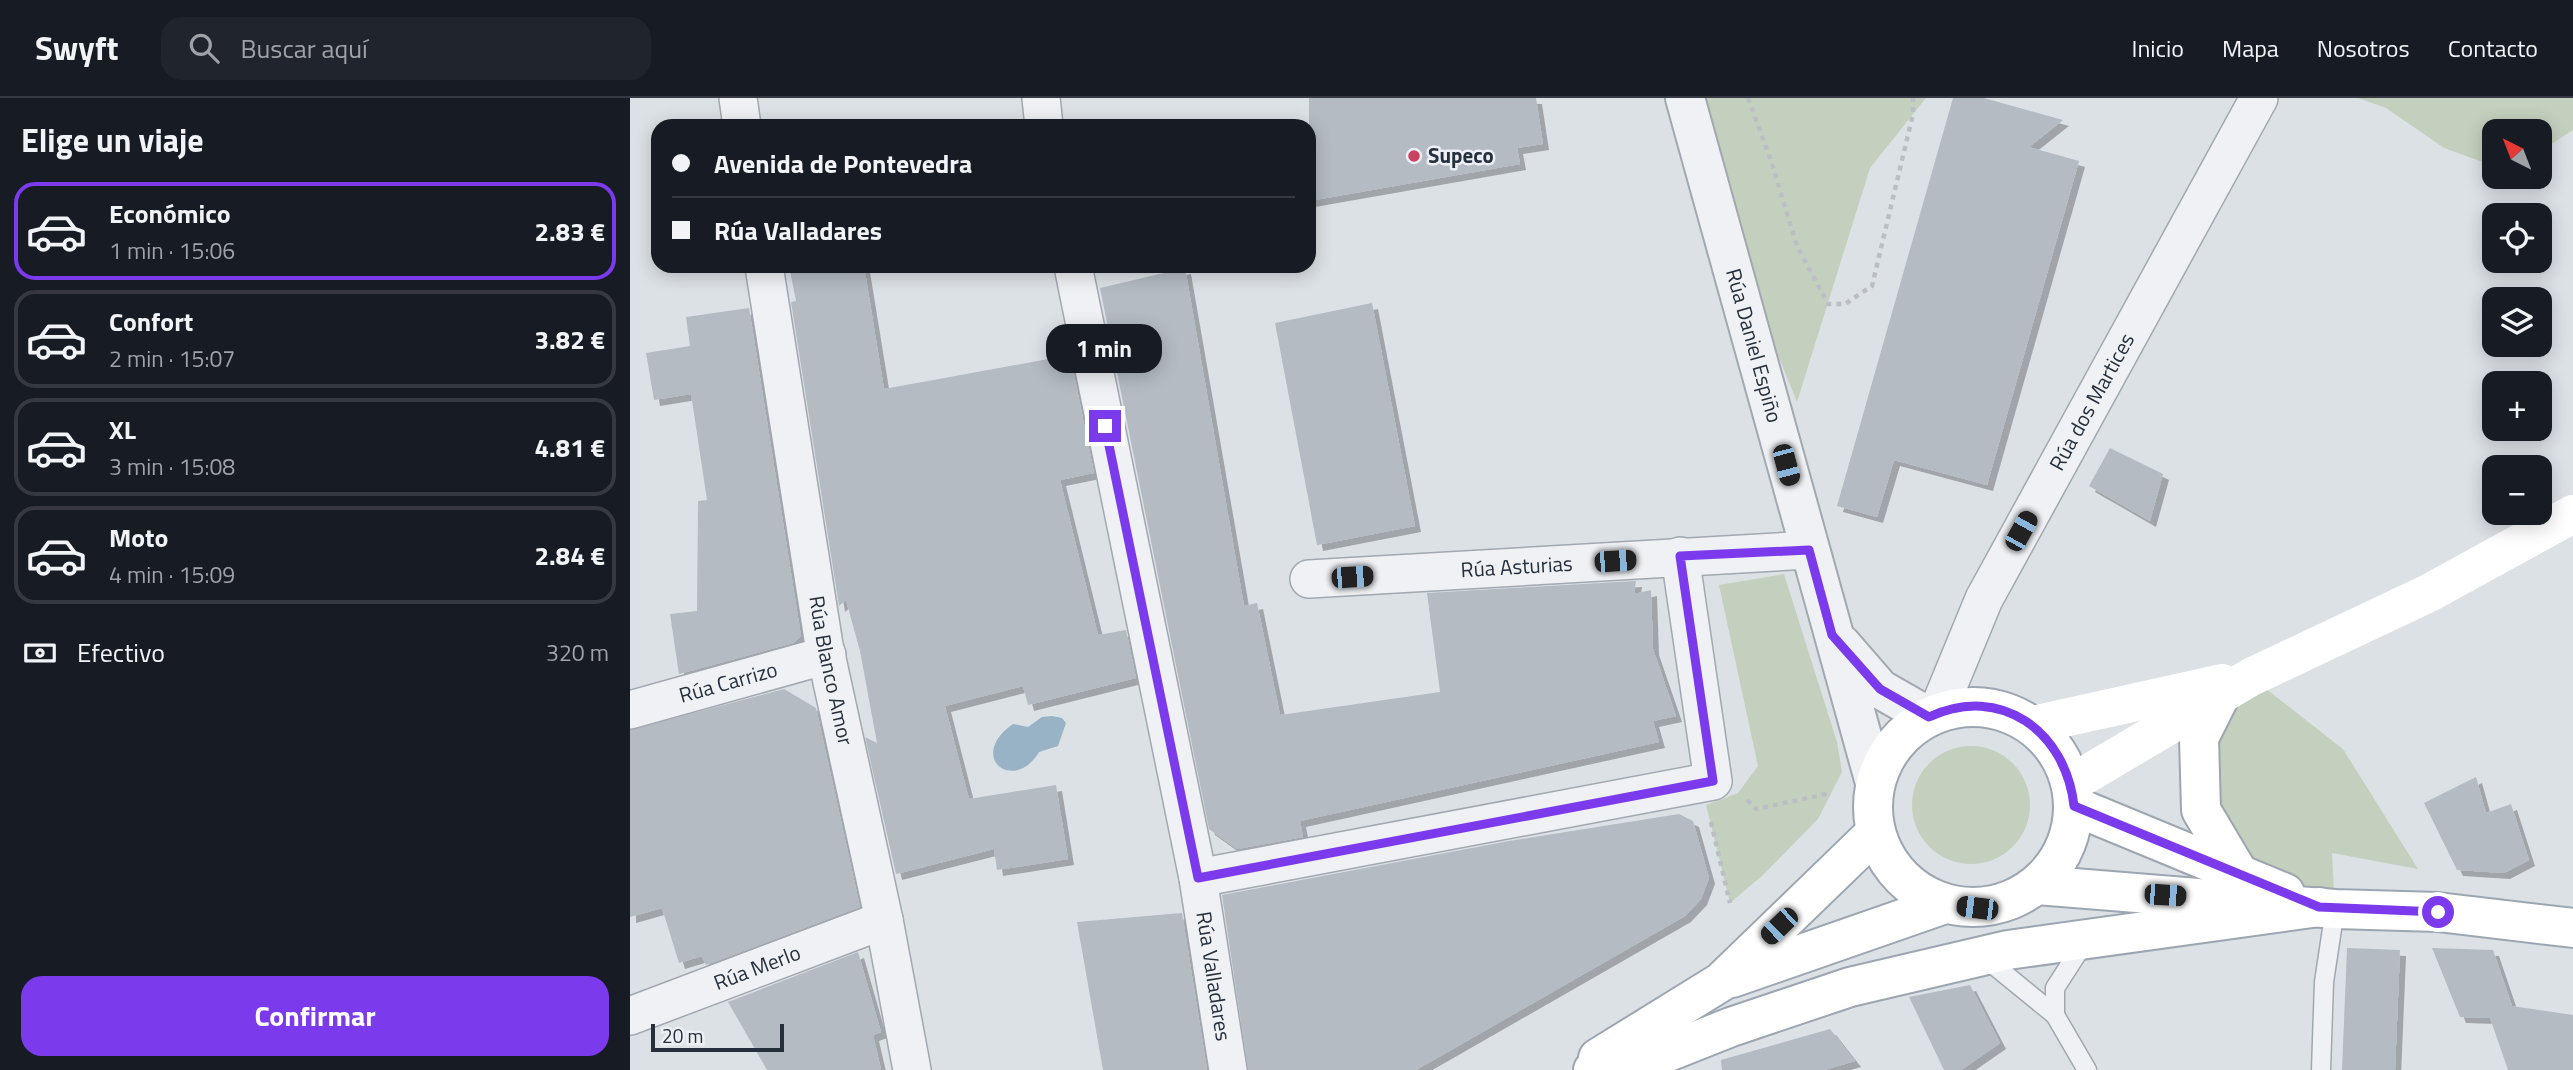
<!DOCTYPE html>
<html lang="es">
<meta charset="utf-8">
<style>
:root{--surface:#171b24;--page:#20242c;--text:#f1f3f6;--muted:#9ea1a6;--line:#363941;--accent:#7c3aed}
body{margin:0;font-family:"Titillium Web",sans-serif;background:var(--page);color:var(--text);height:100vh;display:flex;flex-direction:column;font-size:26px;white-space:nowrap}
*{box-sizing:border-box;margin:0}
p{font-size:23px;color:var(--muted)}
.icon{flex:none;width:38px;height:38px;fill:none;stroke:currentColor;stroke-width:2;stroke-linecap:round;stroke-linejoin:round}
.map{position:relative;flex:1;overflow:hidden}
.details{display:flex;flex-direction:column;background:var(--surface);width:630px}
.details>*{flex:none}
.hud{position:absolute;left:21px;top:21px;width:665px;height:154px;border-radius:21px;box-shadow:0 4px 18px #0003;display:grid;align-content:center;height:154px;padding:0 21px;background:var(--surface)}
.needle{width:46px;rotate:318deg}
.fabs{position:absolute;left:1852px;top:21px;display:grid;gap:14px}
.fabs a{display:grid;place-items:center;width:70px;height:70px;border-radius:14px;background:var(--surface);box-shadow:0 4px 18px #0003;font-size:35px}
.scale{position:absolute;left:21px;bottom:18px;width:133px;box-sizing:border-box;padding-left:7px;border:4px solid #26303c;border-top:0;font-size:19px;line-height:24px;white-space:nowrap;color:#26303c;-webkit-text-stroke:5px #ecf0f4;paint-order:stroke}
.end{position:absolute;width:32px;height:32px;margin:-16px;border:9px solid #7c3aed;background:#fff;box-shadow:0 0 0 4px #fff}
.from{border-radius:50%}
.bubble{position:absolute;height:49px;border-radius:21px;background:var(--surface);box-shadow:0 4px 18px #0003;font-size:23px;font-weight:700;line-height:49px;text-align:center}
.car{position:absolute;width:21px;height:42px;margin:-21px -10px;border-radius:9px;box-shadow:0 0 5px 2px #0007;background:linear-gradient(#222 24%,#8ab4d8 0 40%,#222 0 76%,#8ab4d8 0 86%,#222 0)}
.hud b{display:flex;align-items:center;gap:24px;height:66px;font-size:26px}
.hud b+b{border-top:2px solid var(--line)}
.hud i{width:18px;height:18px;background:var(--text)}
ul{padding:0;list-style:none}
li{display:flex;align-items:center;gap:21px;height:98px;margin:0 14px 10px;padding:0 7px;border:4px solid var(--line);border-radius:21px}
li div{flex:1}
li b{display:block;font-size:26px}
li em{font-style:normal;font-weight:700}
li.current{border-color:var(--accent)}
li>.icon{width:63px;height:63px;stroke-width:1.5}
h2{padding:0 21px;font-size:32px;line-height:84px}
.pay{display:flex;align-items:center;gap:18px;height:77px;padding:0 21px;font-size:26px}
.pay p{margin-inline-start:auto}
.cta{display:flex;gap:14px;margin-top:auto;padding:14px 21px}
.cta a{flex:1;height:80px;border-radius:21px;background:var(--accent);color:#fff;font-size:28px;font-weight:700;line-height:80px;text-align:center}
header{display:flex;align-items:center;gap:42px;box-sizing:border-box;height:98px;padding:0 35px;background:var(--surface);border-bottom:2px solid var(--line)}
header strong{font-size:33px}
nav{display:flex;gap:38px;margin-inline-start:auto;font-size:24px}
.search{width:490px;height:63px;background:var(--page);display:flex;align-items:center;gap:18px;box-sizing:border-box;padding:0 24px;border-radius:21px;color:var(--muted);font-size:26px}
main{display:flex;flex:1;min-height:0}
.map>svg:first-child{display:block}
.green{fill:#c4d0be}
.water{fill:#98b2c6}
.building{fill:#b4bbc3;filter:url(#shadow)}
.lines{fill:none;stroke-linecap:round;stroke-linejoin:round}
.service-casing{stroke:#a2a8b0;stroke-width:21}
.minor-casing{stroke:#a2a8b0;stroke-width:40}
.tertiary-casing{stroke:#a2a8b0;stroke-width:42}
.primary-casing{stroke:#9ca6b2;stroke-width:42}
.path{stroke:#bbbfc5;stroke-width:4.5;stroke-dasharray:5 5;stroke-linecap:butt}
.service{stroke:#eff1f5;stroke-width:18}
.minor{stroke:#eff1f5;stroke-width:37}
.tertiary{stroke:#eff1f5;stroke-width:38}
.secondary{stroke:#fff;stroke-width:38}
.primary{stroke:#fff;stroke-width:38}
.route{stroke:#7c3aed;stroke-width:9}
.poi-dot{fill:#ca4261;stroke:#ecf0f4;stroke-width:2.5}
.labels{text-anchor:middle;stroke-width:5;stroke-linejoin:round;paint-order:stroke}
.poi-label{font-size:21px;font-weight:bold;fill:#26303c;stroke:#ecf0f4;text-anchor:start}
.street-label{font-size:21px;fill:#26303c;stroke:#ecf0f4}
</style>
<header>
<strong>Swyft</strong>
<div class="search"><svg class="icon" aria-label="search" viewBox="0 0 24 24"><circle cx="10" cy="10" r="6"/><path d="M15 15l6 6"/></svg>Buscar aquí</div>
<nav><a>Inicio</a><a>Mapa</a><a>Nosotros</a><a>Contacto</a></nav>
</header>
<main>
<section class="details">
<h2>Elige un viaje</h2>
<ul>
<li class="current"><svg class="icon" aria-label="car" viewBox="0 0 24 24"><path d="M5 17H2v-5l4-1 3-4h7l3 4 3 1v5h-3M9 17h6M6 11h13"/><circle cx="7" cy="17" r="2"/><circle cx="17" cy="17" r="2"/></svg><div><b>Económico</b><p>1 min · 15:06</p></div><em>2.83 €</em></li>
<li><svg class="icon" aria-label="car" viewBox="0 0 24 24"><path d="M5 17H2v-5l4-1 3-4h7l3 4 3 1v5h-3M9 17h6M6 11h13"/><circle cx="7" cy="17" r="2"/><circle cx="17" cy="17" r="2"/></svg><div><b>Confort</b><p>2 min · 15:07</p></div><em>3.82 €</em></li>
<li><svg class="icon" aria-label="car" viewBox="0 0 24 24"><path d="M5 17H2v-5l4-1 3-4h7l3 4 3 1v5h-3M9 17h6M6 11h13"/><circle cx="7" cy="17" r="2"/><circle cx="17" cy="17" r="2"/></svg><div><b>XL</b><p>3 min · 15:08</p></div><em>4.81 €</em></li>
<li><svg class="icon" aria-label="car" viewBox="0 0 24 24"><path d="M5 17H2v-5l4-1 3-4h7l3 4 3 1v5h-3M9 17h6M6 11h13"/><circle cx="7" cy="17" r="2"/><circle cx="17" cy="17" r="2"/></svg><div><b>Moto</b><p>4 min · 15:09</p></div><em>2.84 €</em></li>
</ul>
<div class="pay"><svg class="icon" aria-label="cash" viewBox="0 0 24 24"><path d="M3 7h18v10H3z"/><circle cx="12" cy="12" r="2"/></svg>Efectivo<p>320 m</p></div>
<div class="cta"><a>Confirmar</a></div>
</section>
<div class="map">
<svg width="1943" height="972" viewBox="0 0 1943 972">
<defs>
<filter id="shadow"><feDropShadow dx="6" dy="6" stdDeviation="0" flood-color="#0004"/></filter>
</defs>
<rect width="100%" height="100%" fill="#dce1e6"/>
<!-- green -->
<g class="green">
<path d="M1055 0H1296L1240 70 1167 304 1077 81Z"/>
<path d="M1728 0H1943V32L1909 54V33H1864V68L1814 50 1756 10Z"/>
<path d="M1154 476 1207 644 1212 674 1188 721 1133 777 1100 805 1076 707 1108 695 1128 668 1089 487Z"/>
<path d="M1621 579 1713 651 1788 771 1702 755 1705 811 1609 776 1571 712 1589 600Z"/>
<circle cx="1341" cy="707" r="59"/>
</g>
<!-- water -->
<path class="water" d="M422 618 432 620 436 625 428 648 409 654C384 696 336 659 383 626L398 629 412 619Z"/>
<!-- building -->
<g class="building">
<path d="M679 0H906L913 46 887 50 890 66 679 103Z"/>
<path d="M1323 0H1354L1433 22 1399 49 1449 63 1357 387 1264 362 1247 419 1207 408Z"/>
<path d="M159 168H234L254 291 440 257 464 375 430 382 468 537 496 532 506 580 398 607 393 588 315 608 339 701 426 687 438 761 367 772 364 751 266 776 235 639 247 645 230 553 216 502 209 508 161 204 166 203Z"/>
<path d="M555 170 614 508 627 505 650 617 810 594 797 495 1006 483 1004 496 1021 492 1023 551 1046 618 1023 623 1029 644 670 723 673 739 607 751 579 731 470 190Z"/>
<path d="M742 205 785 428 687 447 645 225Z"/>
<path d="M119 210 171 538 163 545 49 576 40 516 67 513 68 403 77 402 61 296 24 302 16 255 60 248 56 219Z"/>
<path d="M1480 350 1533 376 1520 423 1459 388Z"/>
<path d="M154 591 186 610 230 809 76 867 72 858 49 865 32 810 0 819V632Z"/>
<path d="M1846 679 1856 715 1881 706 1899 762 1874 775 1827 772 1794 705Z"/>
<path d="M1049 716 1063 723 1079 780 1071 801 1055 818 786 972H618L592 797 879 743Z"/>
<path d="M552 815 577 972H473L447 824Z"/>
<path d="M1717 850 1770 852 1765 972H1712Z"/>
<path d="M1802 850 1863 852 1882 908 1943 917V972H1878L1860 920 1830 919Z"/>
<path d="M228 854 251 934 243 937 251 972H137L98 904Z"/>
<path d="M1340 887 1370 945 1331 972H1314L1279 899Z"/>
<path d="M1200 931 1225 963 1194 972H1092L1091 962Z"/>
</g>
<g class="lines">
<defs>
<g id="service">
<path d="M1355 860 1425 917 1457 972"/>
<path d="M1425 917V890L1454 845"/>
<path d="M1691 972 1694 884 1705 811"/>
</g>
<g id="minor">
<path d="M108 0 112 28"/>
<path d="M411 0 414 28"/>
<path id="s1" d="M134 168 194 547 254 822 282 972"/>
<path id="s2" d="M443 168 568 780 598 972"/>
<path id="s3" d="M679 481 1179 452"/>
<path id="s4" d="M0 612 197 557"/>
<path id="s5" d="M1307 615 1354 501 1629 0"/>
<path d="M568 780 1083 683 1050 458"/>
<path id="s6" d="M0 918 254 822"/>
</g>
<g id="tertiary">
<path id="s7" d="M1055 0 1245 685"/>
<path d="M1211 546 1250 591 1299 619"/>
</g>
<g id="primary">
<path d="M1589 600 1569 640 1571 712 1609 776"/>
<circle cx="1343" cy="709" r="100"/>
<path d="M1444 708 1655 795"/>
<path d="M1407 787 1705 811 1808 814 1943 830"/>
<path d="M1102 880 1315 806"/>
<path d="M968 960 1091 884 1245 735"/>
<path d="M963 972 1033 956 1101 929 1220 889 1378 852 1689 809"/>
</g>
</defs>
<!-- service casing -->
<use href="#service" class="service-casing"/>
<!-- minor casing -->
<use href="#minor" class="minor-casing"/>
<!-- tertiary casing -->
<use href="#tertiary" class="tertiary-casing"/>
<!-- primary casing -->
<use href="#primary" class="primary-casing"/>
<!-- path -->
<g class="path">
<path d="M1118 0 1141 63 1167 148 1198 206H1215L1242 188 1283 16V0"/>
<path d="M1117 702 1126 711 1201 695"/>
<path d="M1081 724 1100 805"/>
</g>
<!-- service -->
<use href="#service" class="service"/>
<!-- minor -->
<use href="#minor" class="minor"/>
<!-- tertiary -->
<use href="#tertiary" class="tertiary"/>
<!-- secondary -->
<g class="secondary">
<path d="M1403 627 1592 585"/>
<path d="M1442 685 1621 579 1799 495 1943 416"/>
</g>
<!-- primary -->
<use href="#primary" class="primary"/>
</g>
<g class="lines">
<!-- route -->
<path class="route" d="M475 328 568 780 1083 683 1050 458 1179 452 1202 537 1250 591 1299 619C1371 585 1436 634 1444 708L1689 809 1808 814"/>
</g>
<!-- markers -->
<circle class="poi-dot" cx="784" cy="58" r="7"/>
<g class="labels">
<!-- poi labels -->
<g class="poi-label">
<text x="798" y="65">Supeco</text>
</g>
<!-- street labels -->
<g class="street-label">
<text dy="7" stroke="none"><textPath href="#s7" startOffset="257">Rúa Daniel Espiño</textPath></text>
<text dy="7" stroke="none"><textPath href="#s5" startOffset="348">Rúa dos Martices</textPath></text>
<text dy="7" stroke="none"><textPath href="#s3" startOffset="208">Rúa Asturias</textPath></text>
<text dy="7" stroke="none"><textPath href="#s1" startOffset="410">Rúa Blanco Amor</textPath></text>
<text dy="7" stroke="none"><textPath href="#s4" startOffset="102">Rúa Carrizo</textPath></text>
<text dy="7" stroke="none"><textPath href="#s6" startOffset="136">Rúa Merlo</textPath></text>
<text dy="7" stroke="none"><textPath href="#s2" startOffset="724">Rúa Valladares</textPath></text>
</g>
</g>
</svg>
<div class="fabs">
<a><svg class="needle" viewBox="-14 -14 28 28"><path d="M0-13l5 13h-10z" fill="#e53935"/><path d="M0 13l5-13h-10z" fill="#9ea1a6"/></svg></a>
<a><svg class="icon" aria-label="locate" viewBox="0 0 24 24"><circle cx="12" cy="12" r="6"/><path d="M12 2v4M12 18v4M2 12h4M18 12h4"/></svg></a>
<a><svg class="icon" aria-label="layers" viewBox="0 0 24 24"><path d="M12 4l9 5-9 5-9-5zM3 14l9 5 9-5"/></svg></a>
<a>+</a>
<a>−</a>
</div>
<div class="scale">20 m</div>
<i class="end from" style="left:1808px;top:814px"></i>
<i class="end" style="left:475px;top:328px"></i>
<div class="bubble" style="left:416px;top:226px;width:116px">1 min</div>
<i class="car" style="left:1156px;top:367px;rotate:165deg"></i>
<i class="car" style="left:1391px;top:433px;rotate:29deg"></i>
<i class="car" style="left:985px;top:463px;rotate:86deg"></i>
<i class="car" style="left:722px;top:479px;rotate:86deg"></i>
<i class="car" style="left:1535px;top:797px;rotate:94deg"></i>
<i class="car" style="left:1347px;top:810px;rotate:277deg"></i>
<i class="car" style="left:1149px;top:828px;rotate:226deg"></i>
<div class="hud">
<b><i class="from"></i>Avenida de Pontevedra</b>
<b><i></i>Rúa Valladares</b>
</div>
</div>
</main>
